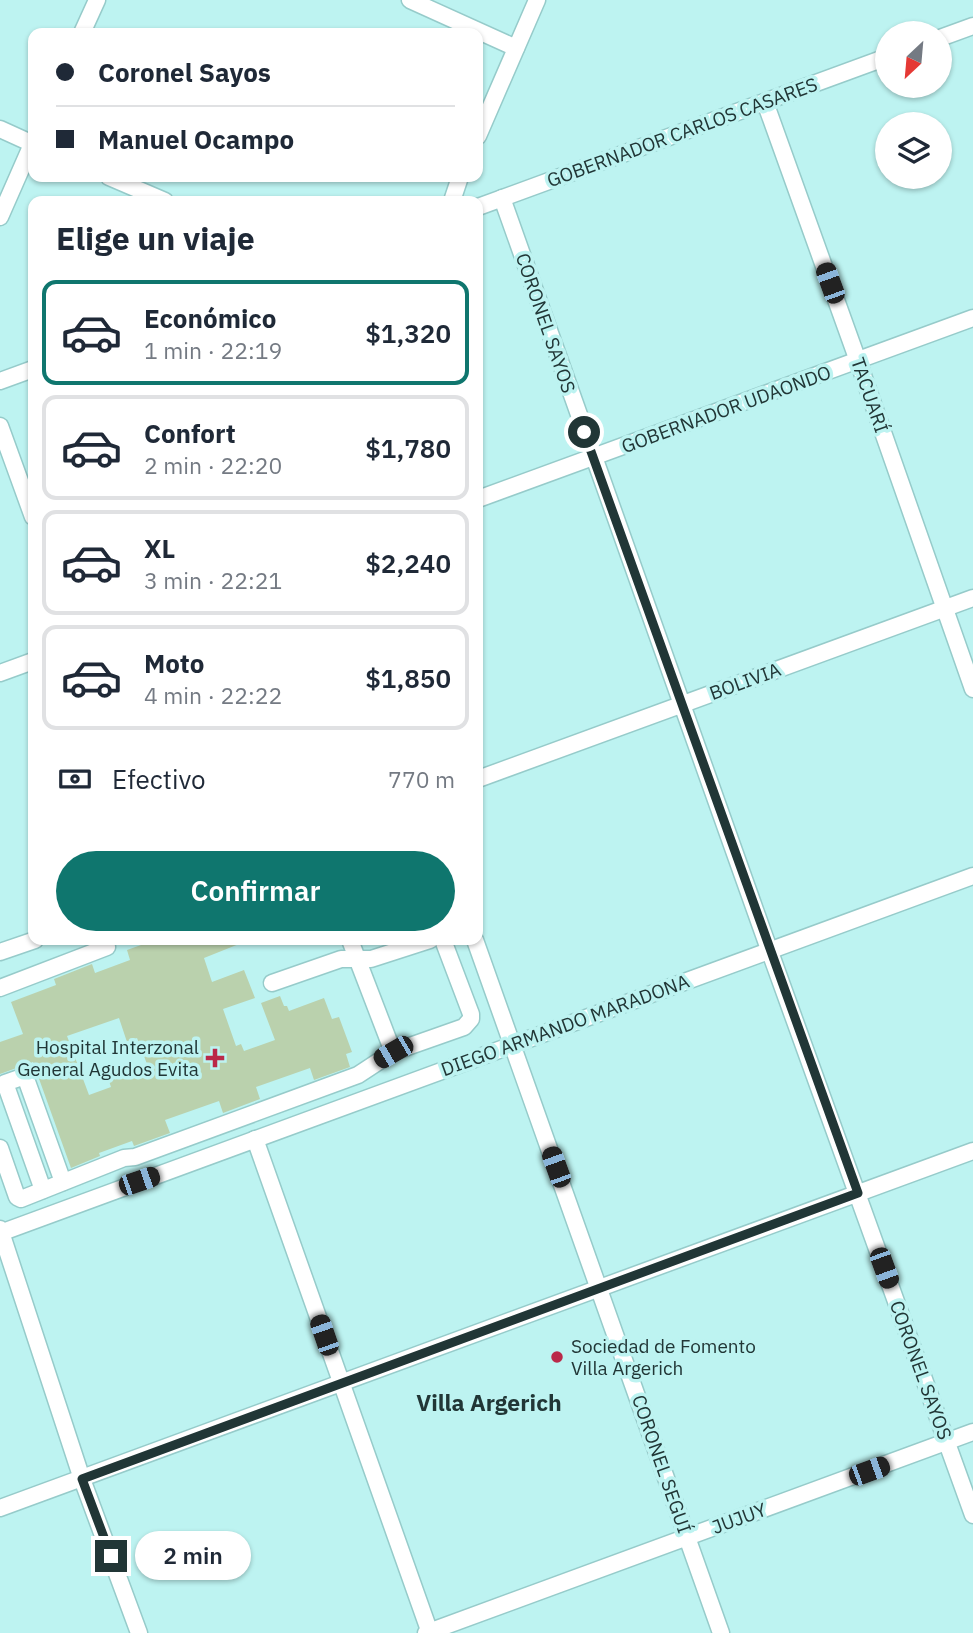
<!DOCTYPE html>
<html lang="es">
<meta charset="utf-8">
<style>
:root{--surface:#fff;--page:#f2f2f3;--text:#1f2937;--muted:#747a83;--line:#e0e1e3;--accent:#0f766e}
body{margin:0;font-family:"IBM Plex Sans",sans-serif;background:var(--page);color:var(--text);height:100vh;display:flex;flex-direction:column;font-size:26px;white-space:nowrap}
*{box-sizing:border-box;margin:0}
p{font-size:23px;color:var(--muted)}
.icon{flex:none;width:38px;height:38px;fill:none;stroke:currentColor;stroke-width:2;stroke-linecap:round;stroke-linejoin:round}
.map{position:relative;flex:1;overflow:hidden}
.drawer{position:absolute;left:28px;top:196px;width:455px;height:749px;display:flex;flex-direction:column;background:var(--surface);border-radius:14px;box-shadow:0 2px 5px #0004}
.drawer>*{flex:none}
.top-card{position:absolute;left:28px;top:28px;width:455px;height:154px;border-radius:14px;box-shadow:0 2px 5px #0004;display:grid;align-content:center;height:154px;padding:0 28px;background:var(--surface)}
.needle{width:46px;rotate:206deg}
.controls{position:absolute;left:875px;top:21px;display:grid;gap:14px}
.controls a{display:grid;place-items:center;width:77px;height:77px;border-radius:50%;background:var(--surface);box-shadow:0 2px 5px #0004;font-size:35px}
.end{position:absolute;width:32px;height:32px;margin:-16px;border:9px solid #213636;background:#fff;box-shadow:0 0 0 4px #fff}
.from{border-radius:50%}
.bubble{position:absolute;height:49px;border-radius:24px;background:var(--surface);box-shadow:0 2px 5px #0004;font-size:23px;font-weight:600;line-height:49px;text-align:center}
.car{position:absolute;width:21px;height:42px;margin:-21px -10px;border-radius:9px;box-shadow:0 0 5px 2px #0007;background:linear-gradient(#222 24%,#8ab4d8 0 40%,#222 0 76%,#8ab4d8 0 86%,#222 0)}
.top-card b{display:flex;align-items:center;gap:24px;height:66px;font-size:26px}
.top-card b+b{border-top:2px solid var(--line)}
.top-card i{width:18px;height:18px;background:var(--text)}
ul{padding:0;list-style:none}
li{display:flex;align-items:center;gap:21px;height:105px;margin:0 14px 10px;padding:0 14px;border:4px solid var(--line);border-radius:14px}
li div{flex:1}
li b{display:block;font-size:26px}
li em{font-style:normal;font-weight:600}
li.on{border-color:var(--accent)}
li>.icon{width:63px;height:63px;stroke-width:1.5}
h2{padding:0 28px;font-size:32px;line-height:84px}
.pay{display:flex;align-items:center;gap:18px;height:77px;padding:0 28px;font-size:26px}
.pay p{margin-inline-start:auto}
.action{display:flex;gap:14px;margin-top:auto;padding:14px 28px}
.action a{flex:1;height:80px;border-radius:42px;background:var(--accent);color:#fff;font-size:28px;font-weight:600;line-height:80px;text-align:center}
.map>svg:first-child{display:block}
.building{fill:#bad1ad;fill-rule:evenodd}
.lines{fill:none;stroke-linecap:round;stroke-linejoin:round}
.minor-casing{stroke:#96cbca;stroke-width:19}
.minor{stroke:#fff;stroke-width:16}
.route{stroke:#213636;stroke-width:9}
.poi-dot{fill:#ba2949;stroke:#bdf3f1;stroke-width:2.5}
.labels{text-anchor:middle;stroke-width:7;stroke-linejoin:round;paint-order:stroke}
.street-label{font-size:19px;fill:#213636;stroke:#bdf3f1}
.poi-label{font-size:19px;fill:#213636;stroke:#bdf3f1;text-anchor:end}
.quarter-label{font-size:23px;font-weight:bold;fill:#213636;stroke:#bdf3f1}
</style>
<div class="map">
<svg width="973" height="1633" viewBox="0 0 973 1633">
<rect width="100%" height="100%" fill="#bdf3f1"/>
<!-- building -->
<path class="building" d="M155 940H249L204 958 212 982 244 970 255 998 223 1009 236 1046 241 1044 244 1051 275 1040 261 1003 280 996 284 1006H287L289 1011 324 998 332 1019 339 1017 352 1052 346 1054 350 1067 314 1080 310 1068 256 1087 260 1099 223 1113 219 1101 165 1120 170 1133 134 1146 132 1141 99 1153 100 1156 71 1168 33 1062 0 1074V1042L23 1034 11 1002 56 985 54 979 92 964 95 973 130 960 127 950ZM119 1018 127 1042 137 1038 147 1064 108 1078 111 1087 89 1095 67 1036Z"/>
<g class="lines">
<defs>
<g id="minor">
<path d="M410 0 516 48"/>
<path d="M82 33 97 0"/>
<path d="M940 38 973 26"/>
<path d="M765 102 858 361 973 689"/>
<path d="M0 129 33 144"/>
<path d="M478 136 537 0"/>
<path d="M109 177 165 201"/>
<path d="M502 198 770 952 973 1515"/>
<path d="M452 201 460 177"/>
<path d="M478 207 887 57"/>
<path d="M0 217 33 142"/>
<path d="M0 381 33 369"/>
<path d="M0 426 33 517"/>
<path d="M478 499 973 318"/>
<path d="M0 673 33 661"/>
<path d="M478 779 973 598"/>
<path d="M350 940 393 1052"/>
<path d="M475 940 721 1633"/>
<path d="M0 952 35 940"/>
<path d="M272 983 341 959H371L430 940"/>
<path d="M0 988 107 947 104 940"/>
<path d="M255 1139 430 1633"/>
<path d="M0 1148 17 1197 21 1199 124 1158 135 1157 358 1075 393 1052 464 1027 471 1019V1014L443 940"/>
<path d="M43 1190 5 1083 25 1076 63 1182"/>
<path d="M0 1229 82 1479 139 1633"/>
<path d="M0 1233 973 876"/>
<path d="M0 1508 973 1151"/>
<path d="M426 1633 973 1432"/>
</g>
</defs>
<!-- minor casing -->
<use href="#minor" class="minor-casing"/>
<!-- minor -->
<use href="#minor" class="minor"/>
</g>
<g class="lines">
<!-- route -->
<path class="route" d="M111 1556 82 1479 858 1193 584 432"/>
</g>
<!-- markers -->
<g class="poi-dot">
<path d="M211.5 1047.5h7v7h7v7h-7v7h-7v-7h-7v-7h7z"/>
<circle cx="557" cy="1357" r="7"/>
</g>
<g class="labels">
<!-- street labels -->
<g class="street-label">
<text transform="translate(682 132) rotate(-20)" y="7">GOBERNADOR CARLOS CASARES</text>
<text transform="translate(546 323) rotate(71)" y="7">CORONEL SAYOS</text>
<text transform="translate(870 395) rotate(71)" y="7">TACUARÍ</text>
<text transform="translate(726 409) rotate(-20)" y="7">GOBERNADOR UDAONDO</text>
<text transform="translate(745 681) rotate(-20)" y="7">BOLIVIA</text>
<text transform="translate(565 1025) rotate(-20)" y="7">DIEGO ARMANDO MARADONA</text>
<text transform="translate(921 1370) rotate(70)" y="7">CORONEL SAYOS</text>
<text transform="translate(662 1464) rotate(71)" y="7">CORONEL SEGUÍ</text>
<text transform="translate(739 1518) rotate(-20)" y="7">JUJUY</text>
</g>
<!-- poi labels -->
<g class="poi-label">
<text x="199" y="1054">Hospital Interzonal<tspan x="199" dy="22">General Agudos Evita</tspan></text>
<text x="571" y="1353" text-anchor="start">Sociedad de Fomento<tspan x="571" dy="22">Villa Argerich</tspan></text>
</g>
<!-- quarter labels -->
<g class="quarter-label">
<text x="489" y="1411">Villa Argerich</text>
</g>
</g>
</svg>
<div class="controls">
<a><svg class="needle" viewBox="-14 -14 28 28"><path d="M0-13l5 13h-10z" fill="#e53935"/><path d="M0 13l5-13h-10z" fill="#747a83"/></svg></a>
<a><svg class="icon" aria-label="layers" viewBox="0 0 24 24"><path d="M12 4l9 5-9 5-9-5zM3 14l9 5 9-5"/></svg></a>
</div>
<i class="end from" style="left:584px;top:432px"></i>
<i class="end" style="left:111px;top:1556px"></i>
<div class="bubble" style="left:135px;top:1531px;width:116px">2 min</div>
<i class="car" style="left:830px;top:283px;rotate:340deg"></i>
<i class="car" style="left:393px;top:1052px;rotate:240deg"></i>
<i class="car" style="left:556px;top:1167px;rotate:340deg"></i>
<i class="car" style="left:139px;top:1181px;rotate:71deg"></i>
<i class="car" style="left:884px;top:1268px;rotate:160deg"></i>
<i class="car" style="left:324px;top:1335px;rotate:341deg"></i>
<i class="car" style="left:869px;top:1471px;rotate:70deg"></i>
<div class="top-card">
<b><i class="from"></i>Coronel Sayos</b>
<b><i></i>Manuel Ocampo</b>
</div>
<section class="drawer">
<h2>Elige un viaje</h2>
<ul>
<li class="on"><svg class="icon" aria-label="car" viewBox="0 0 24 24"><path d="M5 17H2v-5l4-1 3-4h7l3 4 3 1v5h-3M9 17h6M6 11h13"/><circle cx="7" cy="17" r="2"/><circle cx="17" cy="17" r="2"/></svg><div><b>Económico</b><p>1 min · 22:19</p></div><em>$1,320</em></li>
<li><svg class="icon" aria-label="car" viewBox="0 0 24 24"><path d="M5 17H2v-5l4-1 3-4h7l3 4 3 1v5h-3M9 17h6M6 11h13"/><circle cx="7" cy="17" r="2"/><circle cx="17" cy="17" r="2"/></svg><div><b>Confort</b><p>2 min · 22:20</p></div><em>$1,780</em></li>
<li><svg class="icon" aria-label="car" viewBox="0 0 24 24"><path d="M5 17H2v-5l4-1 3-4h7l3 4 3 1v5h-3M9 17h6M6 11h13"/><circle cx="7" cy="17" r="2"/><circle cx="17" cy="17" r="2"/></svg><div><b>XL</b><p>3 min · 22:21</p></div><em>$2,240</em></li>
<li><svg class="icon" aria-label="car" viewBox="0 0 24 24"><path d="M5 17H2v-5l4-1 3-4h7l3 4 3 1v5h-3M9 17h6M6 11h13"/><circle cx="7" cy="17" r="2"/><circle cx="17" cy="17" r="2"/></svg><div><b>Moto</b><p>4 min · 22:22</p></div><em>$1,850</em></li>
</ul>
<div class="pay"><svg class="icon" aria-label="cash" viewBox="0 0 24 24"><path d="M3 7h18v10H3z"/><circle cx="12" cy="12" r="2"/></svg>Efectivo<p>770 m</p></div>
<div class="action"><a>Confirmar</a></div>
</section>
</div>
